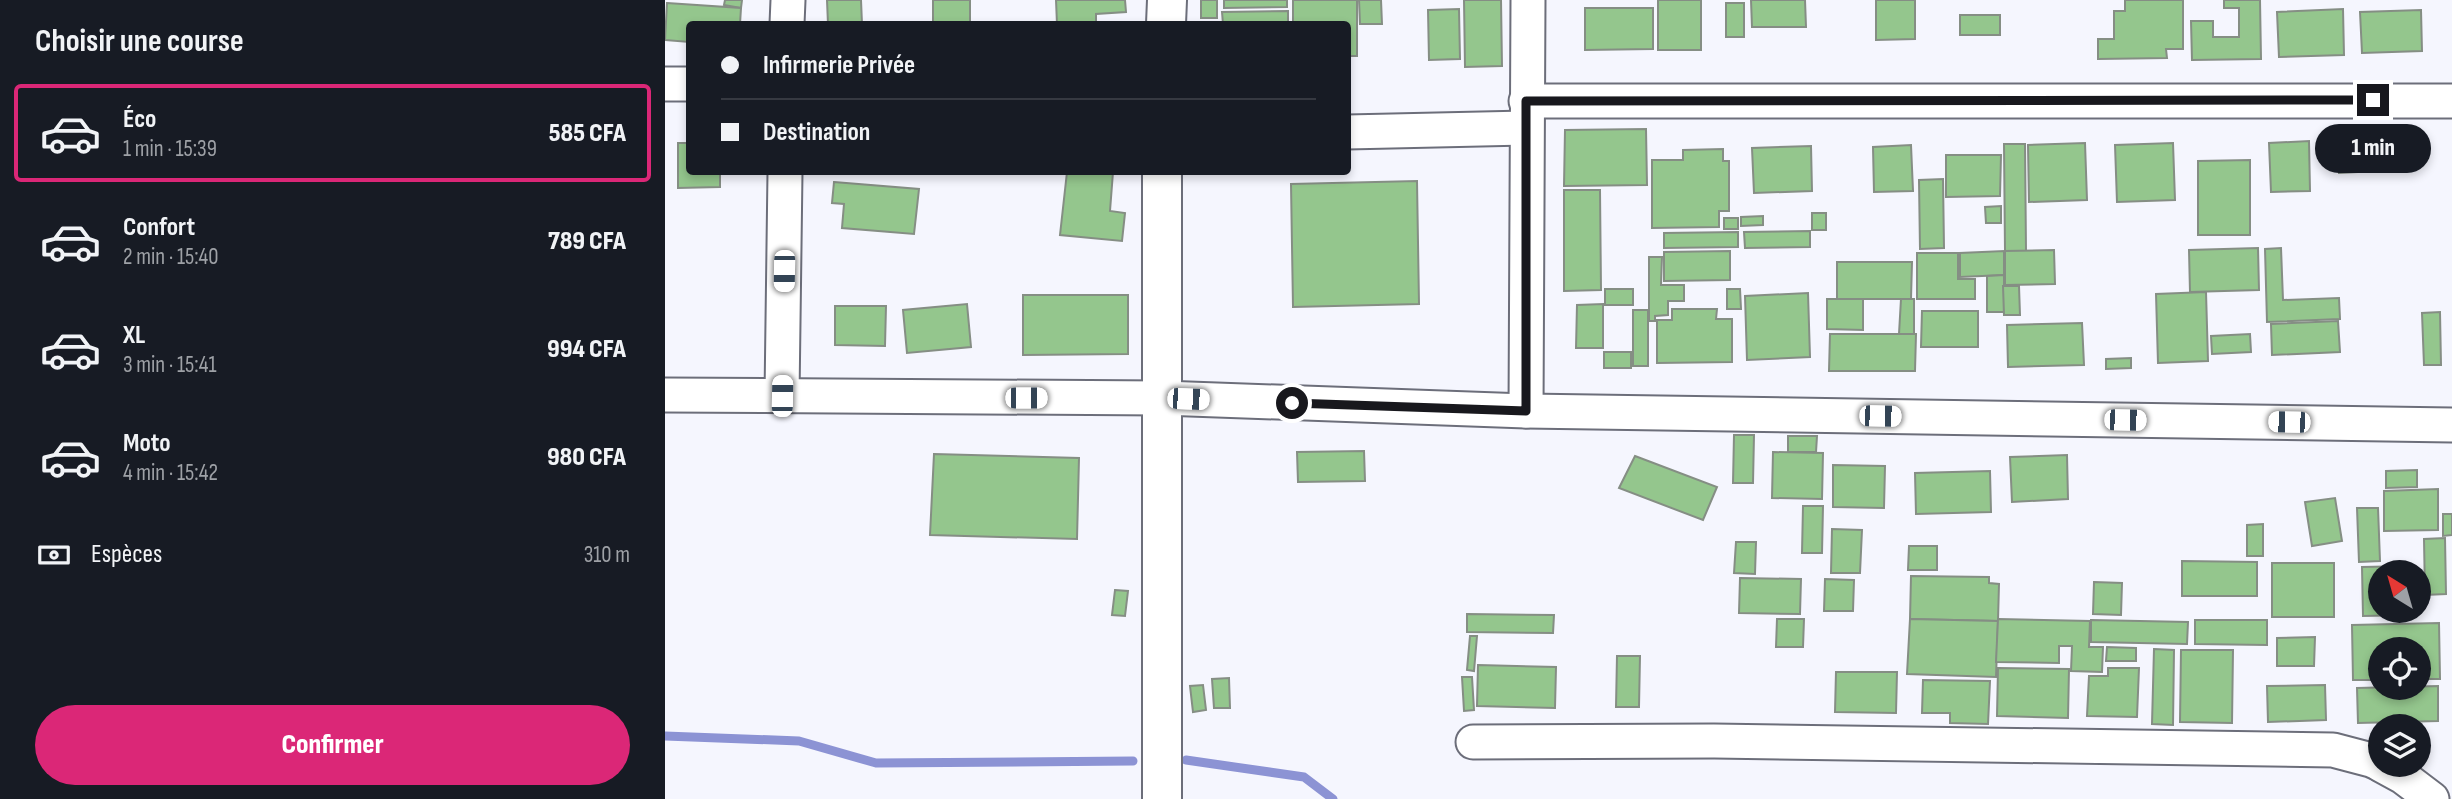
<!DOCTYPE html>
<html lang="fr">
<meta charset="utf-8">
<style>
:root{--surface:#171b24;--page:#242831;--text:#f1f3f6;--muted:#9ea1a6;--line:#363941;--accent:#db2777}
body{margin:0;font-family:"Sofia Sans Condensed",sans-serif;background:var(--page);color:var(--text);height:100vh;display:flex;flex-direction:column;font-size:26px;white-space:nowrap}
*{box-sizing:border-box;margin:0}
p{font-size:23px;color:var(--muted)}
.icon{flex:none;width:38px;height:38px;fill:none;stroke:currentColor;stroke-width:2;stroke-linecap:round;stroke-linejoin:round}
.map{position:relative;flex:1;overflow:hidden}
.side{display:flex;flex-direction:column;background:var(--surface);width:665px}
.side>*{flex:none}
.guide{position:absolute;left:21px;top:21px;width:665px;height:154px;border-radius:7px;box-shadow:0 4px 10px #0003;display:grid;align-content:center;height:154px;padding:0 35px;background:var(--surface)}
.needle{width:46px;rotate:323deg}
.buttons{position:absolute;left:1703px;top:560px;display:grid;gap:14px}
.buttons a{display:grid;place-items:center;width:63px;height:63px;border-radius:50%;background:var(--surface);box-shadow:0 4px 10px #0003;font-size:35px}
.end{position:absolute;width:32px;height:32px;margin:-16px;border:9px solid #18181d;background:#fff;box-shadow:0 0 0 4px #fff}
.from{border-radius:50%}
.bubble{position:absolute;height:49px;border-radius:24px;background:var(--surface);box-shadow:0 4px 10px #0003;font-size:23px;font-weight:800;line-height:49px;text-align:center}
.car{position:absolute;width:21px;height:42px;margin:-21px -10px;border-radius:9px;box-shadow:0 0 5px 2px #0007;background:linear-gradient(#fff 24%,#345 0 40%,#fff 0 76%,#345 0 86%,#fff 0)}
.guide b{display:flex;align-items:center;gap:24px;height:66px;font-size:26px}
.guide b+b{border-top:2px solid var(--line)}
.guide i{width:18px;height:18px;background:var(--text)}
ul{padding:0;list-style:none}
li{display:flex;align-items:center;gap:21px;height:98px;margin:0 14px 10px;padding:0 21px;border:4px solid transparent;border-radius:7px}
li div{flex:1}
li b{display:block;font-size:26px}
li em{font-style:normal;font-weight:800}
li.selected{border-color:var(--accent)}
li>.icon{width:63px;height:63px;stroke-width:1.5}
h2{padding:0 35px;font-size:32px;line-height:84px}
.pay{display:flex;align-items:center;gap:18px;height:77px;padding:0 35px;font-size:26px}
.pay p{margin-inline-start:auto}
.primary-button{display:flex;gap:14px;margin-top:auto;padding:14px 35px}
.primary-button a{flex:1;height:80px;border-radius:42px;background:var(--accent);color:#fff;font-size:28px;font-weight:800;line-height:80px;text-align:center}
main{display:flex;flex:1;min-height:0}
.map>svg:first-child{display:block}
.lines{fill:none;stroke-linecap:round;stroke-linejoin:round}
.stream{stroke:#8c93d4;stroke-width:9}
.building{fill:#94c68d;stroke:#858e84;stroke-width:2}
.minor-casing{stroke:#6c6e7a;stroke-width:37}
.tertiary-casing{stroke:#6c6e7a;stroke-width:42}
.minor{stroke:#fff;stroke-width:33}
.tertiary{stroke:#fff;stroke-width:38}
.route{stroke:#18181d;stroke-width:9}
</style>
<main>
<section class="side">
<h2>Choisir une course</h2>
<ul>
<li class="selected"><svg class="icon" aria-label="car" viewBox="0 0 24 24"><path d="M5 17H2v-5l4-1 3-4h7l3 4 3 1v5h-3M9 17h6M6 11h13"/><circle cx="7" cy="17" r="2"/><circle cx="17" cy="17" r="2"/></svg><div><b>Éco</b><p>1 min · 15:39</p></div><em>585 CFA</em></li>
<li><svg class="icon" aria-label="car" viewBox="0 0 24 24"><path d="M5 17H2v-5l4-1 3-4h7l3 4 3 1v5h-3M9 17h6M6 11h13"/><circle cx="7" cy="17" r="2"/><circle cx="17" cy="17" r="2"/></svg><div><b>Confort</b><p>2 min · 15:40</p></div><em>789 CFA</em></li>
<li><svg class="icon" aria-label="car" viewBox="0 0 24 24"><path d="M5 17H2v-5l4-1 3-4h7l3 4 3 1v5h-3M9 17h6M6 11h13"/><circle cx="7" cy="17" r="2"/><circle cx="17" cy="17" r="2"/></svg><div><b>XL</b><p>3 min · 15:41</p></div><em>994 CFA</em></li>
<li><svg class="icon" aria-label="car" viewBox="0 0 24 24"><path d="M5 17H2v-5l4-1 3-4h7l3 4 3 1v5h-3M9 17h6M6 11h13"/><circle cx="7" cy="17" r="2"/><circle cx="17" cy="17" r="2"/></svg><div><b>Moto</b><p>4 min · 15:42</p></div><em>980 CFA</em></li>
</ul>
<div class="pay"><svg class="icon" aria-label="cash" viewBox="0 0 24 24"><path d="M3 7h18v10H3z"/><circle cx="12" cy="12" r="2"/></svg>Espèces<p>310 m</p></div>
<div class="primary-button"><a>Confirmer</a></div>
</section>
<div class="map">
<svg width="1787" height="799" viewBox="0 0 1787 799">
<rect width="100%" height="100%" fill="#f5f6fe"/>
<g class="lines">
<!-- stream -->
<g class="stream">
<path d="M0 736 134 741 211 763 468 761"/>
<path d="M521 760 639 777 668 799"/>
</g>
</g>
<!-- building -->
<g class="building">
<path d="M60 0H77L76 8 59 5Z"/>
<path d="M162 0H196L197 24H163Z"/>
<rect x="268" y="0" width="37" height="24"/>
<path d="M391 0H460L461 12 431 14V24H392Z"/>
<rect x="536" y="0" width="16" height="18"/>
<path d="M559 0H622V7L559 8Z"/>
<path d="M628 0H692V56H682V24H628Z"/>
<path d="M694 0H716L717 24H695Z"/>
<path d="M799 0H836L837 66 800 67Z"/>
<rect x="993" y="0" width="43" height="50"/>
<path d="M1086 0H1140L1141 27H1087Z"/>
<path d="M1211 0H1250V39L1211 40Z"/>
<path d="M1460 0H1518V49H1501L1502 58 1433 59V39H1449V11H1460Z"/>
<path d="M1559 0H1595L1596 59 1527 60 1526 21H1548V37H1574V8H1559Z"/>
<path d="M2 3 76 8 75 24H24V42L0 40Z"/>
<rect x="1061" y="3" width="18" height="34"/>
<path d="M920 8H988V49L920 50Z"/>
<path d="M794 9 795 59 764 60 763 10Z"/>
<path d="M1678 9 1679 55 1614 57 1612 12Z"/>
<path d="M1756 10 1757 51 1697 53 1695 12Z"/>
<path d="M623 11V24H558L557 12Z"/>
<rect x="1295" y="15" width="40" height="20"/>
<path d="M981 129 982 185 899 186 900 130Z"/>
<path d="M1690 140V152L1711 151 1712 171 1674 173 1673 141Z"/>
<path d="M1644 141 1645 191 1606 192 1604 143Z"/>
<path d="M13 143H24V172H55V187L13 188Z"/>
<path d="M1420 143 1422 200 1364 202 1363 145Z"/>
<path d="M1508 143 1510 200 1452 202 1450 145Z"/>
<path d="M1339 144H1360L1361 251H1340Z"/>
<path d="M1246 145 1248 191 1209 192 1208 147Z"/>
<path d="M1146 146 1147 191 1089 193 1087 148Z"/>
<path d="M1058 149V161H1064V211H1054V227L987 228V160H1018V150Z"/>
<path d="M1281 155H1336L1335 196 1281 197Z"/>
<path d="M1585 160V235H1533V161Z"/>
<path d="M402 172H448L445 211 460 213 457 241 395 235Z"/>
<path d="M1278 179 1279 248 1255 249 1254 180Z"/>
<path d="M752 181 754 304 628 307 626 184Z"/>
<path d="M169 182 254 189 249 234 177 228 179 204 167 203Z"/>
<path d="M899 190H935L936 290 899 291Z"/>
<path d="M1336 206V223H1321L1320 207Z"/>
<rect x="1147" y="213" width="14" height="17"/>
<path d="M1098 216V225L1076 226V217Z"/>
<rect x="1059" y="218" width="14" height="11"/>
<path d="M1145 231V247L1080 248 1079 232Z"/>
<path d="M1073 232V247L999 248V233Z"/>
<path d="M1593 248 1594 290 1525 292 1524 250Z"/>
<path d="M1616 248 1618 300 1674 298 1675 319 1602 322 1600 249Z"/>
<path d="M1389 250 1390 284 1340 285V251Z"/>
<path d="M1065 251V280L999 281V252Z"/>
<path d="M1339 251V275L1295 277V253Z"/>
<path d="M1252 253H1293V279H1310V299H1252Z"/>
<path d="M984 257H997L996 285H1019V301H1003V315L990 316V321H984Z"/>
<path d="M1172 262H1247L1246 299H1172Z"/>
<path d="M1339 275V312H1322V276Z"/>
<path d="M1338 286H1354L1355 315H1339Z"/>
<rect x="940" y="289" width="28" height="16"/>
<path d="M1062 289H1075L1076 309H1062Z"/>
<path d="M1541 292 1543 361 1493 363 1491 294Z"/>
<path d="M1143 293 1145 357 1082 360 1080 296Z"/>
<path d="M358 295H463V354L358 355Z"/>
<path d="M1162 299H1198V330L1162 329Z"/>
<path d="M1236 299H1249V334H1234Z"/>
<path d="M302 304 306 347 242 353 238 310Z"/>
<path d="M938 304V348H911L912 305Z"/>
<path d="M170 306H221L220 346 170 345Z"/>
<path d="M1007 309H1052L1051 319H1067V362L992 363V320H1007Z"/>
<rect x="968" y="310" width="15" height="56"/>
<path d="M1257 311H1313V347H1256Z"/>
<path d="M1775 312 1776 365H1759L1757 313Z"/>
<path d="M1673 321 1675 352 1607 355 1606 324Z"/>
<path d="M1417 323 1419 365 1343 367 1342 325Z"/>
<path d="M1165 334H1251L1250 371H1164Z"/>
<path d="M1585 334 1586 352 1547 354 1546 336Z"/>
<rect x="939" y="352" width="27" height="16"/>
<path d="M1466 358V368L1441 369V359Z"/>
<path d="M1069 435H1089L1088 483H1068Z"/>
<path d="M1123 436H1152L1151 452H1123Z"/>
<path d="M699 451 700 481 633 482 632 452Z"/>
<path d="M1108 452 1158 453 1157 499 1107 498Z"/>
<path d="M269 454 414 458 412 539 265 535Z"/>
<path d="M1402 455 1403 499 1347 502 1345 457Z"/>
<path d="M970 456 1052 487 1038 520 954 488Z"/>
<path d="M1168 465 1220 466 1219 508 1168 507Z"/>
<path d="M1752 470V487L1721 488V471Z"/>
<path d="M1325 471 1326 512 1251 514 1250 473Z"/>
<path d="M1773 489V530L1719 531V491Z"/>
<path d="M1670 498 1677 541 1647 546 1640 502Z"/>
<path d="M1138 506H1158L1157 553H1137Z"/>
<path d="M1692 508H1713L1715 561 1694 562Z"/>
<path d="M1778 514H1787V535L1778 536Z"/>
<path d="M1598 524V556H1582V525Z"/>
<path d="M1167 529 1197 530 1195 573H1166Z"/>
<path d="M1780 538 1781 594 1760 595 1759 539Z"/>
<path d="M1071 542H1091L1090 574 1069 573Z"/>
<path d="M1244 546H1272V570H1243Z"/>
<path d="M1517 561 1592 562V596H1517Z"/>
<rect x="1607" y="563" width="62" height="54"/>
<path d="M1747 566V572H1715V611H1748V615L1698 616 1697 567Z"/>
<path d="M1246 576 1324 577V583L1334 584 1333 621 1245 619Z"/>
<path d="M1075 578 1136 579 1135 614 1074 613Z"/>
<path d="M1160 579 1189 580 1188 611H1159Z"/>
<path d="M1429 582 1457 583 1456 615 1428 614Z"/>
<path d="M450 590 463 591 460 616 447 615Z"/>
<path d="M802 614 889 615 888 633 802 632Z"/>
<path d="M1112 619H1139L1138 647H1111Z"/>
<path d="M1245 619 1333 621 1331 677 1242 674Z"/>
<path d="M1333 619 1425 621 1424 647H1438L1437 672 1406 671 1407 646H1394V663L1331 662Z"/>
<path d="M1426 620 1523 622 1522 644 1426 642Z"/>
<path d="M1530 620H1602V645L1530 644Z"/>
<path d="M1774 623 1775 679H1754V649H1715V680H1688L1687 625Z"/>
<path d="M805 636H812L809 671 802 670Z"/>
<path d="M1650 637 1649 666H1612V638Z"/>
<path d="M1442 647 1471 648V661H1441Z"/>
<path d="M1489 649 1509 650 1508 725 1487 724Z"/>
<path d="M1516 650H1568L1567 723 1515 722Z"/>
<path d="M952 656H975L974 707H951Z"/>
<path d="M813 665 891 667 890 708 812 706Z"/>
<path d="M1333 668 1404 669 1403 718 1332 716Z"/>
<path d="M1443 668H1474L1472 717 1422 716 1424 676H1443Z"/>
<path d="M1171 672H1232L1231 713 1170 712Z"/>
<path d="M797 677H807L809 710 799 711Z"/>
<path d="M564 678 565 708H549L547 679Z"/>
<path d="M1258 680 1325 681 1323 724 1285 723V713H1257Z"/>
<path d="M538 685 541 710 528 712 525 686Z"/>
<path d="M1660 685 1661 720 1603 722 1602 686Z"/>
<path d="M1773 686V721L1693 723 1692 688Z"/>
</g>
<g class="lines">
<defs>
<g id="minor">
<path d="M122 24 123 0"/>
<path d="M0 84H24"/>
<path d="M861 101H1787"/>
<path d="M682 132 861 128"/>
<path d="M0 395 497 398 861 411 1787 425"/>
<path d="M117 396 120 172"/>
<path d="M861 411 863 0"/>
<path d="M808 742 1049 741 1668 750 1706 760 1715 764"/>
<path d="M1716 765 1738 777 1767 799"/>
</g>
<g id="tertiary">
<path d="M501 24 502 0"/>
<path d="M497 799V172"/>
</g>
</defs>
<!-- minor casing -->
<use href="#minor" class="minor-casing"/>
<!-- tertiary casing -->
<use href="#tertiary" class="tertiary-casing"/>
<!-- minor -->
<use href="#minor" class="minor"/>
<!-- tertiary -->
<use href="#tertiary" class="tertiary"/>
</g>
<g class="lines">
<!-- route -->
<path class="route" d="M627 403 861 411V101L1708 100"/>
</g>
</svg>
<div class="buttons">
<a><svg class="needle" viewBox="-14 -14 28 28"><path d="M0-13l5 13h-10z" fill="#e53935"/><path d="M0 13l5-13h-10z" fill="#9ea1a6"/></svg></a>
<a><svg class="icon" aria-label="locate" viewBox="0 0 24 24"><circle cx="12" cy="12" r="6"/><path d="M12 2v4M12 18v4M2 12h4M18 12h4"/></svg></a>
<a><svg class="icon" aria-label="layers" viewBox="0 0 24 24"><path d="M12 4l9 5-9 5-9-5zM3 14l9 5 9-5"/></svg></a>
</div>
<i class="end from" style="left:627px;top:403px"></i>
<i class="end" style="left:1708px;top:100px"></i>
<div class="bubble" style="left:1650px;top:124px;width:116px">1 min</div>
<i class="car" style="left:119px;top:271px;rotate:181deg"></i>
<i class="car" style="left:117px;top:396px;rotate:1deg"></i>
<i class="car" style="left:361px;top:398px;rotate:90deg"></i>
<i class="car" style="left:523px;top:399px;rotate:92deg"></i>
<i class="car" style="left:1215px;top:416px;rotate:91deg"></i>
<i class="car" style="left:1460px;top:420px;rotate:91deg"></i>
<i class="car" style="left:1624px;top:422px;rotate:271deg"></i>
<div class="guide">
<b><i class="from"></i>Infirmerie Privée</b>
<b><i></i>Destination</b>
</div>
</div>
</main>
